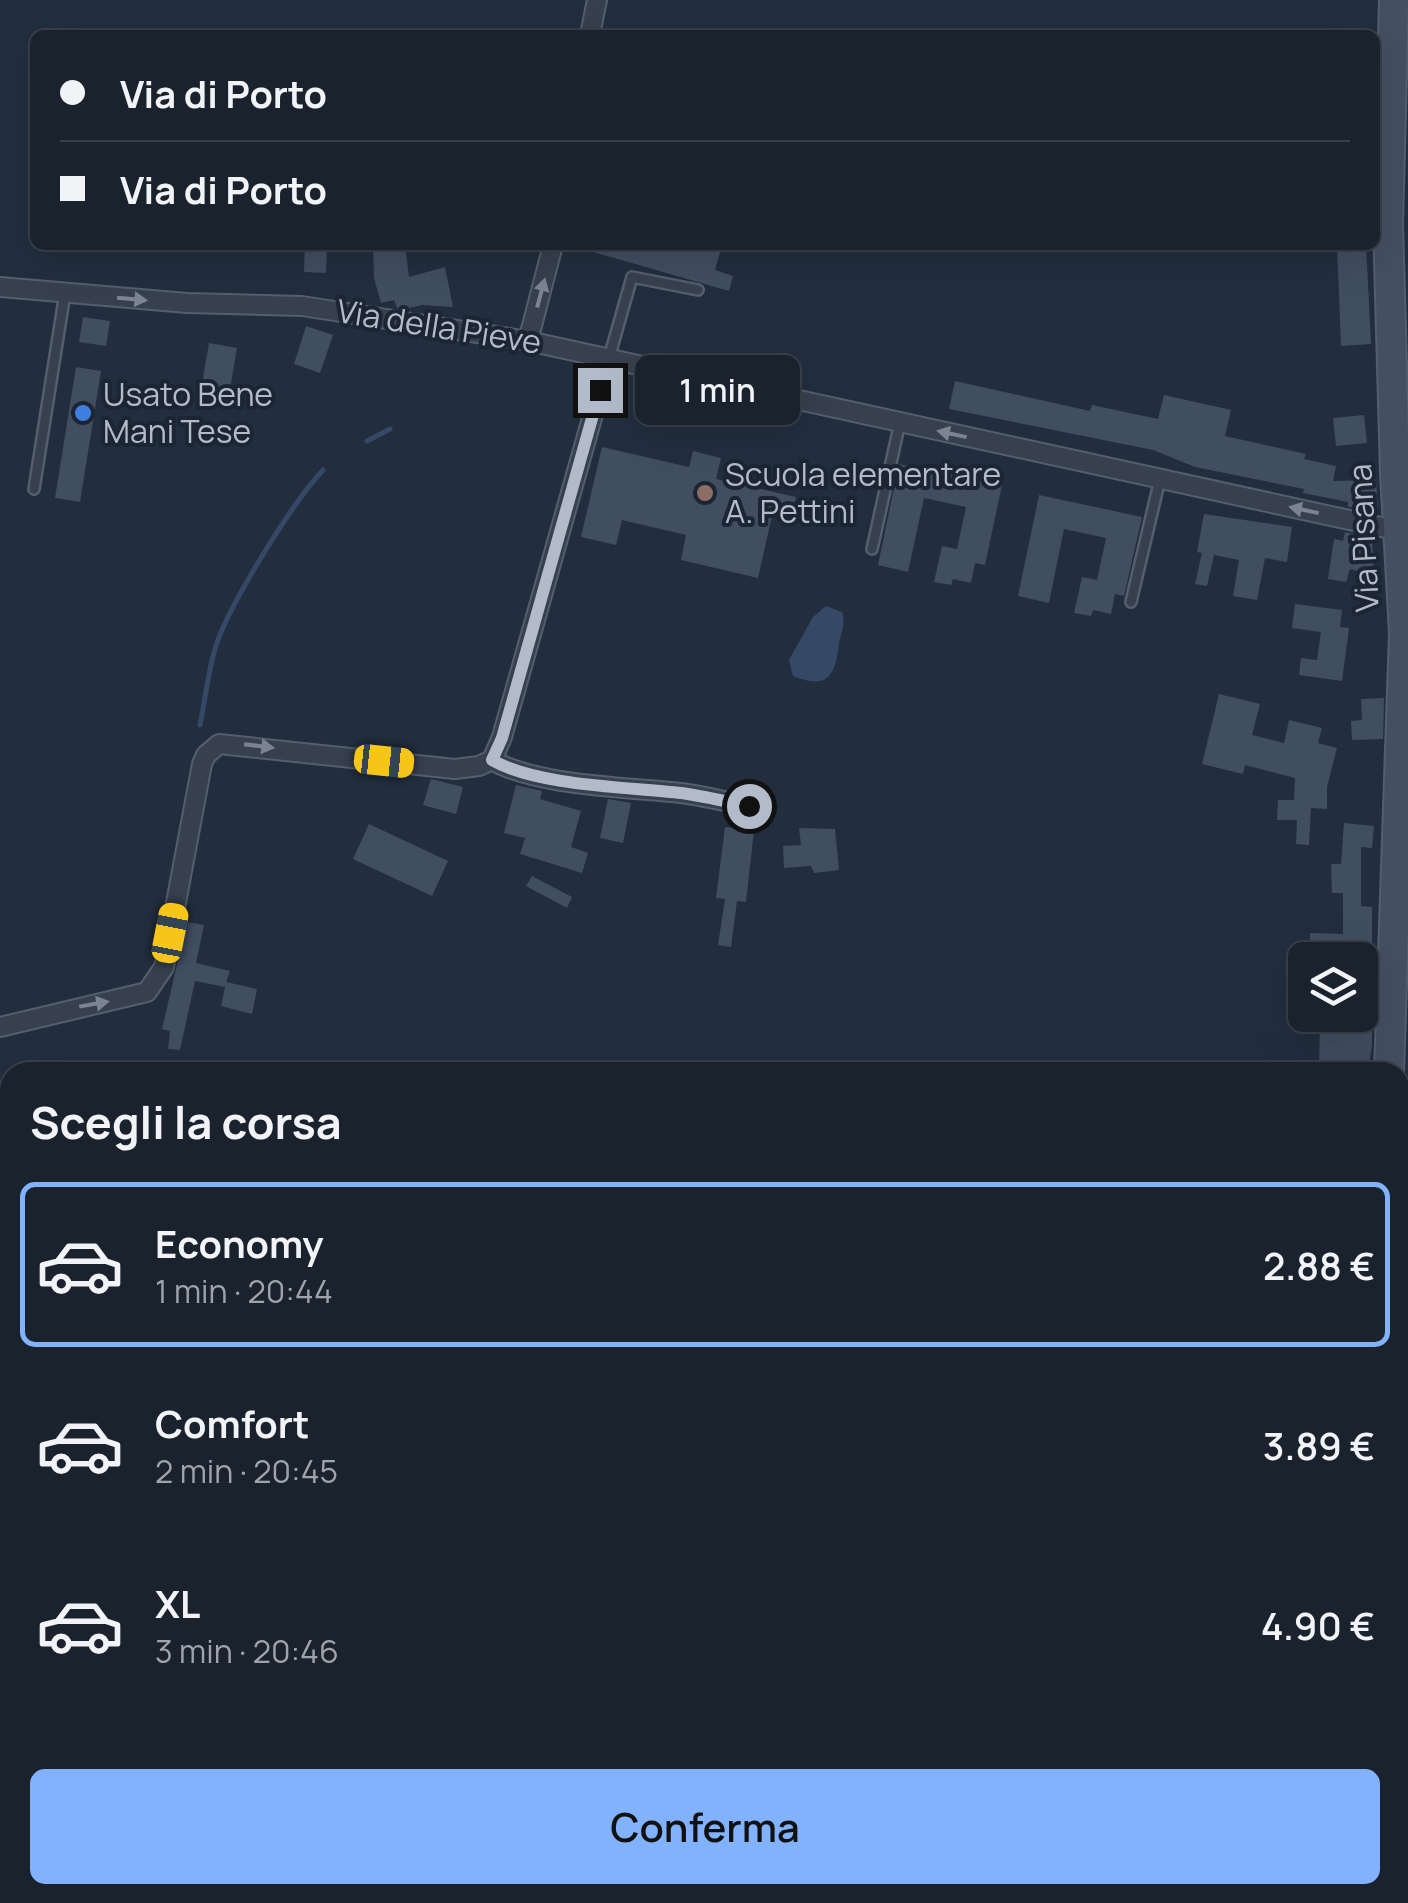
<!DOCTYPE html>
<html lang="it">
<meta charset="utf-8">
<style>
:root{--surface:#1a222e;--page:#272f3a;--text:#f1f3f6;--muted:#9fa4aa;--line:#383f4a;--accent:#83b2fd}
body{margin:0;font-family:Manrope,sans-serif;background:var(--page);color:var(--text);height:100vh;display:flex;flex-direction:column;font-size:38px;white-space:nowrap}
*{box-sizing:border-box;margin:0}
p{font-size:32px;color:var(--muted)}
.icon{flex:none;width:55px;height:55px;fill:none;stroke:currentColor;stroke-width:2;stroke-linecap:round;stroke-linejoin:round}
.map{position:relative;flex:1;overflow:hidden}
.side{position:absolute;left:0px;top:1062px;width:1410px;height:842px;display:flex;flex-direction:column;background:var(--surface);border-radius:30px 30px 0 0;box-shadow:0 10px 40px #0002,0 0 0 2px var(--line)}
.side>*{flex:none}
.top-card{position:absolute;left:30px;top:30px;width:1350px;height:220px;border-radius:15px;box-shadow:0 10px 40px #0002,0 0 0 2px var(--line);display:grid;align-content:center;height:220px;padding:0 30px;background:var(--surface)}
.buttons{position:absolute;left:1288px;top:942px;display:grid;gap:20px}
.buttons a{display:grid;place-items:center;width:90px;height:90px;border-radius:15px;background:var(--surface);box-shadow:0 10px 40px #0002,0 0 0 2px var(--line);font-size:50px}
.end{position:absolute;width:45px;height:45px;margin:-22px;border:12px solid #b2bbc9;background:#111;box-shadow:0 0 0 5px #111}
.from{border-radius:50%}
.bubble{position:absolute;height:70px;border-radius:15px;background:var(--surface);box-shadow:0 10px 40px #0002,0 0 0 2px var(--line);font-size:32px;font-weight:600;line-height:70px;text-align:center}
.car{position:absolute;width:30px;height:60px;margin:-30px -15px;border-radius:12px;box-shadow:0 0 8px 2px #0007;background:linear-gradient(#f5c518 24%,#345 0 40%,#f5c518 0 76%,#345 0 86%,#f5c518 0)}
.top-card b{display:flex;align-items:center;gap:35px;height:95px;font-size:38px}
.top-card b+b{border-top:2px solid var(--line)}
.top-card i{width:25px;height:25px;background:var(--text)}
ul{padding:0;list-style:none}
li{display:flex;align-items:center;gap:30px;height:165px;margin:0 20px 15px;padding:0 10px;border:5px solid transparent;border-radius:15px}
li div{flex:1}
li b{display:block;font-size:38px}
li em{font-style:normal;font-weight:600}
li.current{border-color:var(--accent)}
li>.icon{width:90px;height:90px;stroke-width:1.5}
h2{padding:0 30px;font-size:45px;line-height:120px}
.button{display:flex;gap:20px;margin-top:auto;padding:20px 30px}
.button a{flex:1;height:115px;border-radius:15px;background:var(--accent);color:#111;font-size:40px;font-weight:600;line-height:115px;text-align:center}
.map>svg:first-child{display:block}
.water{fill:#354966}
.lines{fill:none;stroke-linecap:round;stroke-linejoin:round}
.stream{stroke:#354966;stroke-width:5}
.building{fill:#414e60}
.lane-casing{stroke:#545e6c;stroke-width:14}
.street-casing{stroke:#545e6c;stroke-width:22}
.secondary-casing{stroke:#545e6c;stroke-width:32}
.lane{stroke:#36404e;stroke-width:9}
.street{stroke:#36404e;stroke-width:18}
.secondary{stroke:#444f61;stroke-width:28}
.oneway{fill:#7a8492}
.route{stroke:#b2bbc9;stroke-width:12}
.shop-dot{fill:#3f7fe0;stroke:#1b2533;stroke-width:4}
.education-dot{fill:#8d6e63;stroke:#1b2533;stroke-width:4}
.labels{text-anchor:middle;stroke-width:8;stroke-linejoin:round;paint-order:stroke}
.street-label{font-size:32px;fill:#b2bbc9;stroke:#1b2533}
.poi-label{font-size:32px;fill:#b2bbc9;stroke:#1b2533;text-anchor:start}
</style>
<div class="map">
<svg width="1408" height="1903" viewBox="0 0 1408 1903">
<rect width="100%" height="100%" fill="#222e3e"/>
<!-- water -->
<path class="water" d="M826 606 842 612C846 625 841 631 839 644 835 676 828 690 793 676L789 660 813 617Z"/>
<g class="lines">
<!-- stream -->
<g class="stream">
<path d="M367 441 390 429"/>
<path d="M200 725C205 700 208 673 215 649 227 607 293 502 323 470"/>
<path d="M0 1625 10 1622"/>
</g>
</g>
<!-- building -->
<g class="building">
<path d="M305 245H327L326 273 304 272Z"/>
<path d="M373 245H405L409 277 445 267 453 307 422 305 405 309 397 308 394 300 381 303 374 278Z"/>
<path d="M584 245H722L715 270 733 276 729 291 583 249Z"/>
<path d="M1337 245H1366L1371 344 1341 346Z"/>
<path d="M83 317 110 321 106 346 79 342Z"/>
<path d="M306 326 333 335 320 373 294 364Z"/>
<path d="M209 343 237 348 228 401 200 396Z"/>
<path d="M76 367 101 371 80 502 55 498Z"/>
<path d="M955 381 1090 411 1092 405 1158 419 1164 395 1231 410 1225 436 1306 454 1304 459 1336 466 1333 481 1376 480 1378 509 1348 507V502L1303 493 1304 489 1195 467 1153 450 949 409Z"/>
<path d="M1364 415 1367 443 1336 446 1333 418Z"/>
<path d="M602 447 689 467 693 451 721 458 716 479 796 497 791 520 772 516 758 578 681 560 686 535 622 520 616 545 581 537Z"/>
<path d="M899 464 1002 485 985 565 975 563 971 583 953 579 951 585 934 582 942 546 957 549 966 507 924 498 908 572 878 565Z"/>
<path d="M1039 495 1142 517 1124 596 1115 594 1111 614 1093 610 1091 616 1074 613 1082 577 1097 580 1106 538 1064 529 1049 603 1018 596Z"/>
<path d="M1204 514 1292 527 1287 562 1265 558 1257 600 1233 596 1239 560 1214 555 1207 586 1195 584 1202 553 1197 552Z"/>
<path d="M1345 532 1372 538 1374 576 1350 569 1346 582 1328 579 1334 539 1343 541Z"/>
<path d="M1295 604 1342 610 1340 627 1349 628 1342 681 1299 675 1301 658 1317 660 1321 632 1292 628Z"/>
<path d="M1219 694 1260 704 1252 735 1284 743 1289 720 1322 728 1318 743 1337 748 1327 787V809L1311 808 1309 845 1296 844 1297 820H1277L1278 800H1294L1295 778 1245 765 1243 774 1202 764Z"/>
<path d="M1384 698 1383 739 1352 740 1351 721 1362 720 1361 699Z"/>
<path d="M431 779 463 787 456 814 423 805Z"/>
<path d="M516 785 542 791 540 799 581 811 571 847 588 853 582 873 520 854 525 838 504 833Z"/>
<path d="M608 799 631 803 623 843 600 838Z"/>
<path d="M1344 823 1374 826 1372 848 1361 847V906L1372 907V960H1323V950H1310V933L1343 934V893H1332L1331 864H1341Z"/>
<path d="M369 824 448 861 432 896 353 859Z"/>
<path d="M725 827 754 830 746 902 737 901 731 947 718 945 725 899 716 898Z"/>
<path d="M799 828 835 829 839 870 814 873 811 866 784 868 783 846 801 845Z"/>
<path d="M532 876 572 897 567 908 526 886Z"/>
<path d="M187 922 204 925 196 963 230 971 226 982 257 989 252 1014 221 1006 226 983 225 987 195 981 180 1050 168 1049 170 1031 162 1029Z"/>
<path d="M1360 968H1372V1045L1368 1072H1319L1320 1015H1360Z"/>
</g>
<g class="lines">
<defs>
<g id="lane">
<path d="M609 358 632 277 698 290"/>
<path d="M34 489 65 293"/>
<path d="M872 549 900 422"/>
<path d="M1131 602 1160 479"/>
<path d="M68 1895 69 1903"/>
</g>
<g id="street">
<path d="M590 35 597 0"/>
<path d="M0 287 187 303 302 306 528 341 1400 531"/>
<path d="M528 341 553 245"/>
<path d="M492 760C536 786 628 787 681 793 704 796 727 802 749 806"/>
<path d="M0 1027 147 992 164 967 202 764 206 755 219 744 455 769 479 766 492 760 502 737 609 358"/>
<path d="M1400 1114 1408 1111"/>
<path d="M1400 1432 1408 1434"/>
<path d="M0 1438 10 1436"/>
<path d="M0 1798 10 1832"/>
<path d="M29 1895 31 1903"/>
<path d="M422 1895 423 1903"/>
<path d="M591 1895 593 1903"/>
</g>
<g id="secondary">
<path d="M1389 1072 1404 633 1395 473 1388 224 1394 0"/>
<path d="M1397 1895 1398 1903"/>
</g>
</defs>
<!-- lane casing -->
<use href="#lane" class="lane-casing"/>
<!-- street casing -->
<use href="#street" class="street-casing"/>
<!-- secondary casing -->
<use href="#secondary" class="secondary-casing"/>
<!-- lane -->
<use href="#lane" class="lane"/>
<!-- street -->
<use href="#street" class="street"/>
<!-- secondary -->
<use href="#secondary" class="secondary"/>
</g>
<!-- one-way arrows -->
<defs><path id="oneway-solid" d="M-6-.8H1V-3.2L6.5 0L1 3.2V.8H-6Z" transform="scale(2.5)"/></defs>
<g class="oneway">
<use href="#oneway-solid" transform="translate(541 293) rotate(-75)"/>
<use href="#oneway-solid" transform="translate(132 299) rotate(5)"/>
<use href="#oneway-solid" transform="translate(952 434) rotate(-168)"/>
<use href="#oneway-solid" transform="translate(1304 510) rotate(-168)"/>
<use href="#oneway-solid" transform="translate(259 746) rotate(7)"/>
<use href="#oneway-solid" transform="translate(94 1004) rotate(-10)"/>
</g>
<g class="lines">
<!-- route -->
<path class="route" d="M600 390 502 738 492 760C537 786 628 787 681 793 704 796 727 802 749 806"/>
</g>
<!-- markers -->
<circle class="shop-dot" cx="83" cy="413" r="10"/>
<circle class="education-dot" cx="705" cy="493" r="10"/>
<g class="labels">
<!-- street labels -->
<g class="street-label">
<text transform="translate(439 327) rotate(9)" y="11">Via della Pieve</text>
<text transform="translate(1364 538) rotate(-93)" y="11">Via Pisana</text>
</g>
<!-- poi labels -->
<g class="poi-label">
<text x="103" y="406">Usato Bene<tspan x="103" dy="37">Mani Tese</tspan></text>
<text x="725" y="486">Scuola elementare<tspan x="725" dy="37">A. Pettini</tspan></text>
</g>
</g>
</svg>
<div class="buttons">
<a><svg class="icon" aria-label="layers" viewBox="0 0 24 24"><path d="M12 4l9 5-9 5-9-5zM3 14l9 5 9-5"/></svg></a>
</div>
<i class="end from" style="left:749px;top:806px"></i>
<i class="end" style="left:600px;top:390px"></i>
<div class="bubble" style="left:635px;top:355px;width:165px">1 min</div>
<i class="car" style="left:384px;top:761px;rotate:96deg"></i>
<i class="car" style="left:170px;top:933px;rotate:11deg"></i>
<div class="top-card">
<b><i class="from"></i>Via di Porto</b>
<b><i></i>Via di Porto</b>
</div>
<section class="side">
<h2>Scegli la corsa</h2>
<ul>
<li class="current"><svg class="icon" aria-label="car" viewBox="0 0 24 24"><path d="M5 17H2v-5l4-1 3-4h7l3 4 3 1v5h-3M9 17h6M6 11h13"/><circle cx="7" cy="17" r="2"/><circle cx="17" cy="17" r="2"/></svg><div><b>Economy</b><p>1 min · 20:44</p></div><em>2.88 €</em></li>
<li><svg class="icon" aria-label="car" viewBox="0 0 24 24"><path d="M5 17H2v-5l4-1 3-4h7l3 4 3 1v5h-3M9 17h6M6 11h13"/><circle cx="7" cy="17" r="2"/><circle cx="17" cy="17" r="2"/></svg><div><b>Comfort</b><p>2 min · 20:45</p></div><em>3.89 €</em></li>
<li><svg class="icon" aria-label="car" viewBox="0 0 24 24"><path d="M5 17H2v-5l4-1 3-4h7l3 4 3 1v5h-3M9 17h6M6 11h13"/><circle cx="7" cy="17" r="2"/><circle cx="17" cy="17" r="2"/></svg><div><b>XL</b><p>3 min · 20:46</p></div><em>4.90 €</em></li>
</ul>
<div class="button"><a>Conferma</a></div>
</section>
</div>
